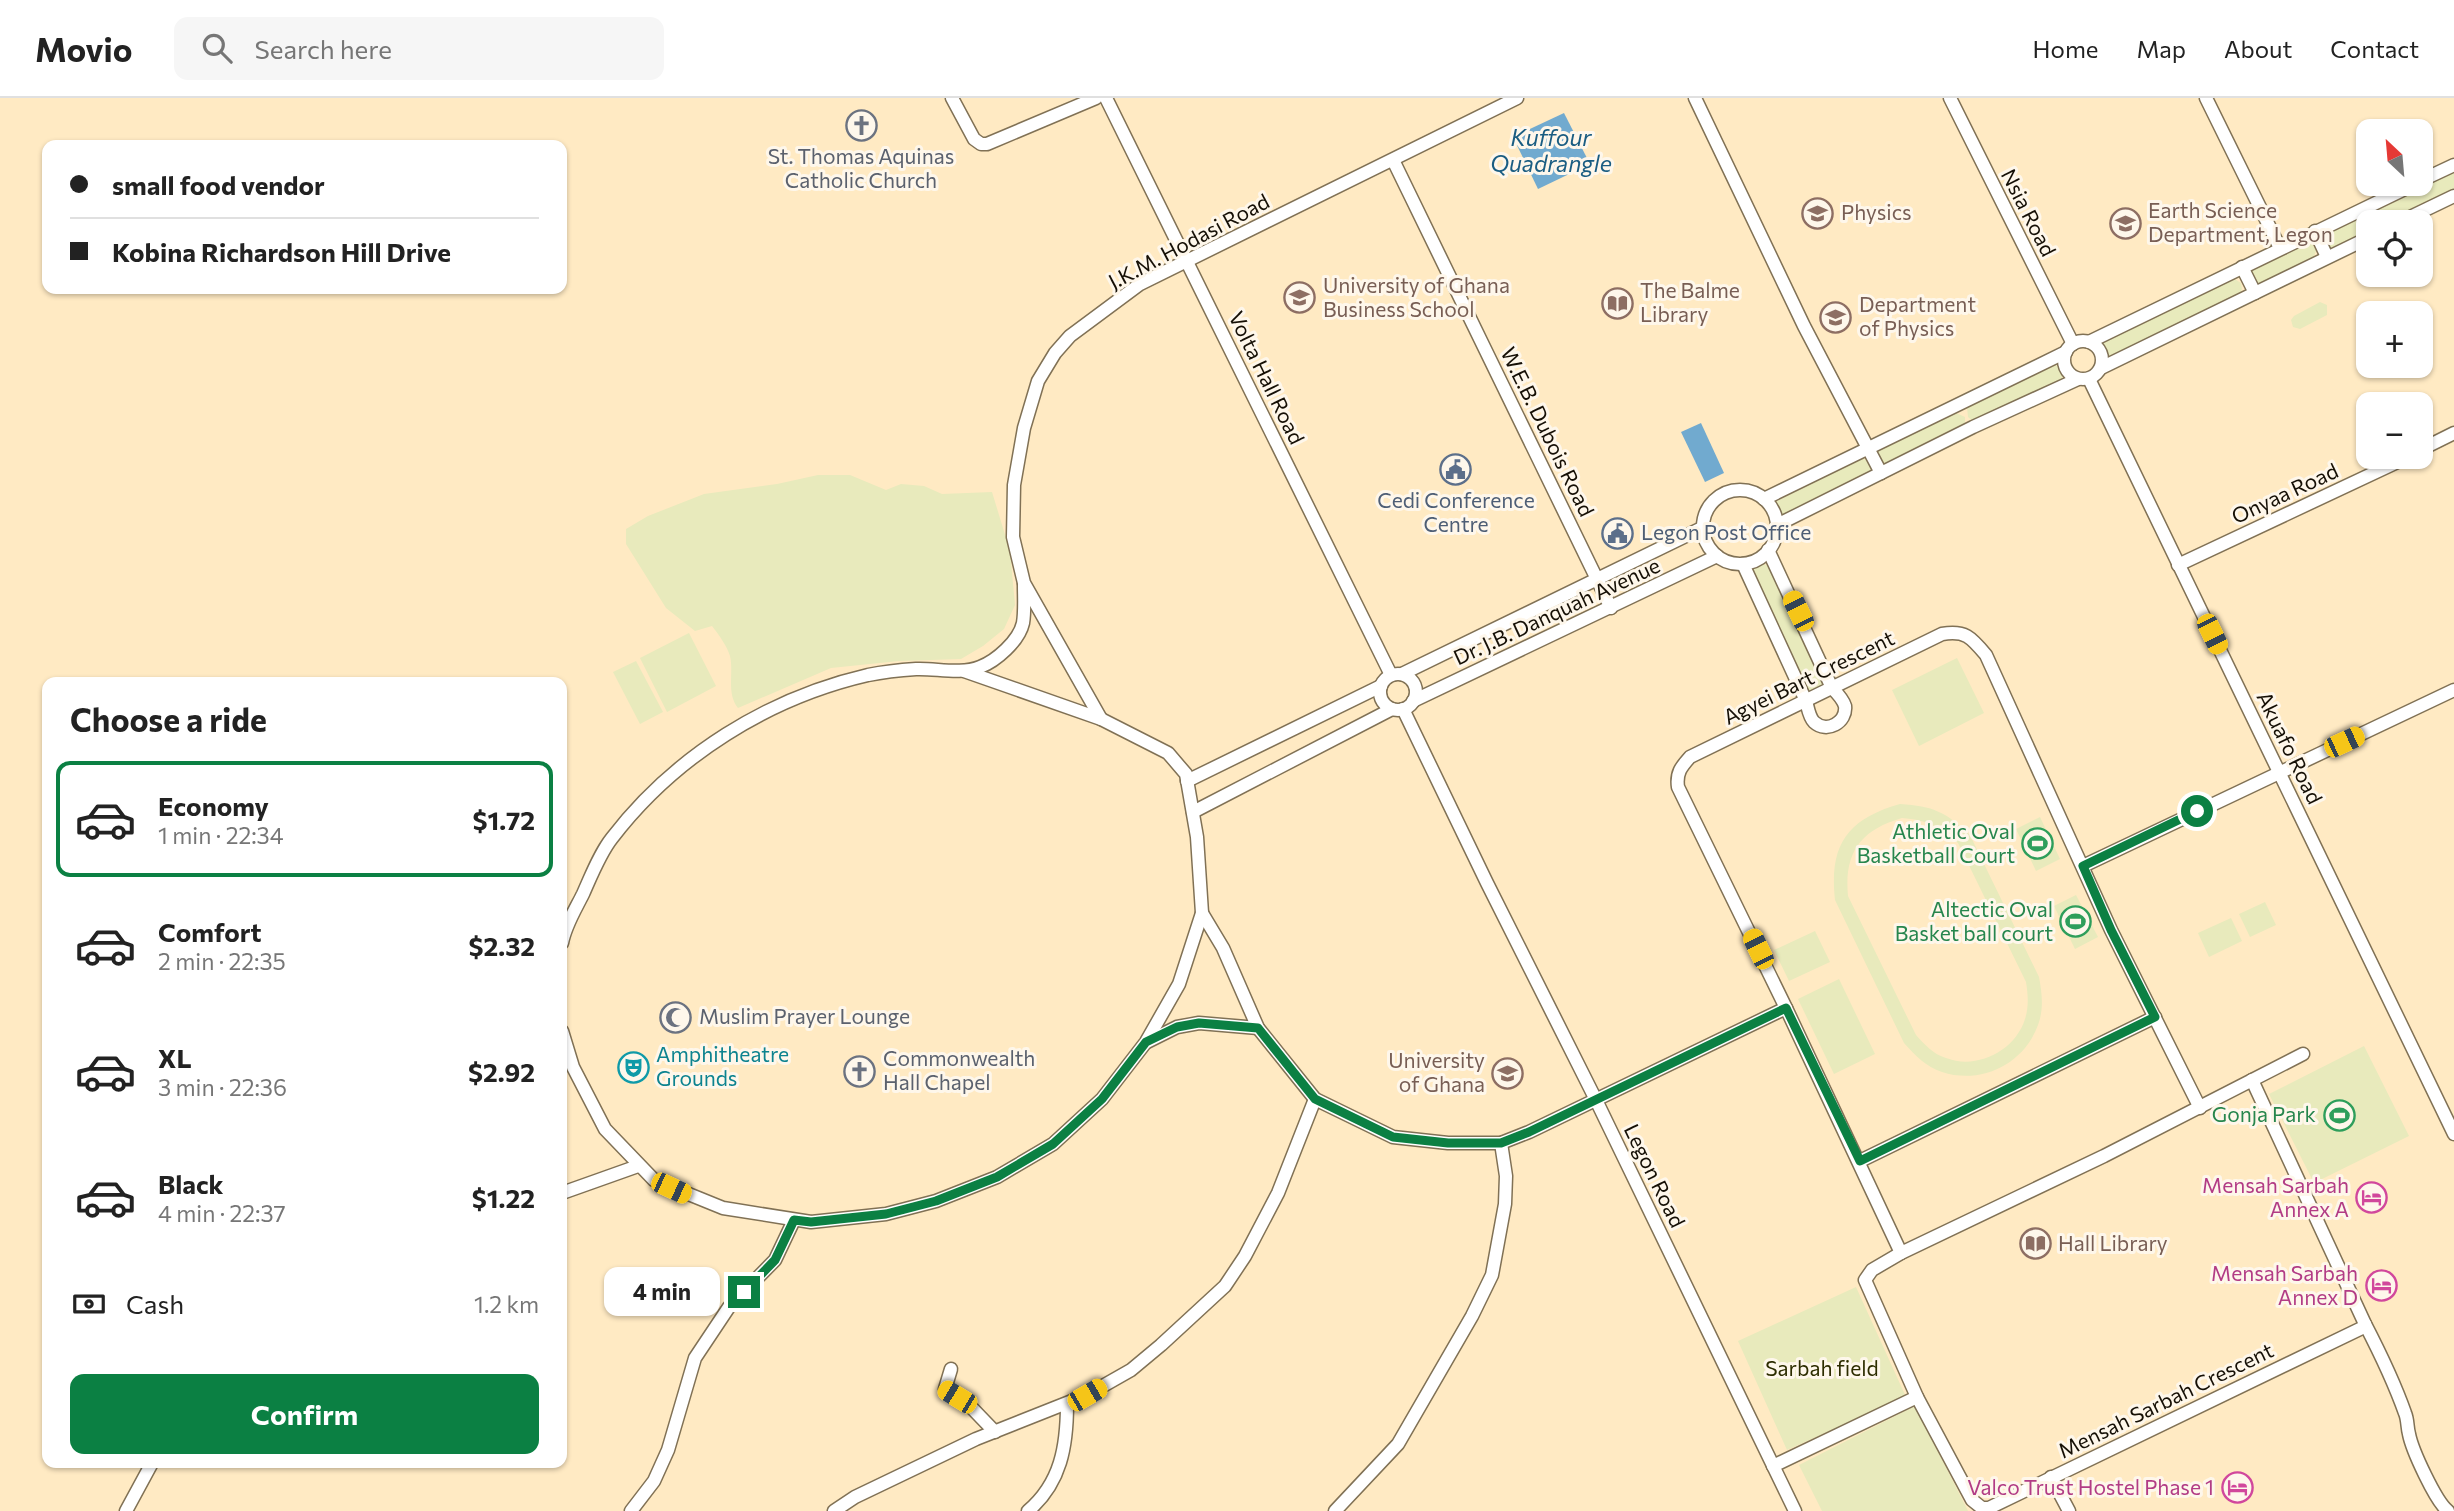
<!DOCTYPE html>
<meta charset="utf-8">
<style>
:root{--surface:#fff;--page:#f6f6f6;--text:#222;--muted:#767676;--line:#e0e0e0;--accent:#0b8043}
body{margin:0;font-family:Commissioner,sans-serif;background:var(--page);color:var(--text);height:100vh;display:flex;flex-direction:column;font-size:26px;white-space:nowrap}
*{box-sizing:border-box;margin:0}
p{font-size:23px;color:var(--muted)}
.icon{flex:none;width:38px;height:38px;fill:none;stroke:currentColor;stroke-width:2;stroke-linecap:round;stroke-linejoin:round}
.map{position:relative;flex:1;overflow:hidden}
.sheet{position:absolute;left:42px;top:579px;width:525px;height:791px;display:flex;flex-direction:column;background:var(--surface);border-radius:14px;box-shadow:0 2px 5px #0004}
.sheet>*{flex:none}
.top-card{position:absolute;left:42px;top:42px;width:525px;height:154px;border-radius:14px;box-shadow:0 2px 5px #0004;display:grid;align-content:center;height:154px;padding:0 28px;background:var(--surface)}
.needle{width:46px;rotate:334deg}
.controls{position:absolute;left:2356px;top:21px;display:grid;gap:14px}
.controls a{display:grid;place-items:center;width:77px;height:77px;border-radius:14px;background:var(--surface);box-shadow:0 2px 5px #0004;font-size:35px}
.end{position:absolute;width:32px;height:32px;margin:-16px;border:9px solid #0b8043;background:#fff;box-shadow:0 0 0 4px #fff}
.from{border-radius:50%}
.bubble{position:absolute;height:49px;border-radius:14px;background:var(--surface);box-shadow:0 2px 5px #0004;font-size:23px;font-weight:700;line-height:49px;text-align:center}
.car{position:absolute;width:21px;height:42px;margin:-21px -10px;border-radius:9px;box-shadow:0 0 5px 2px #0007;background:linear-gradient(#f5c518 24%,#345 0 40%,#f5c518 0 76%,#345 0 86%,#f5c518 0)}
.top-card b{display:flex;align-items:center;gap:24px;height:66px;font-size:26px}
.top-card b+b{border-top:2px solid var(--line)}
.top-card i{width:18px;height:18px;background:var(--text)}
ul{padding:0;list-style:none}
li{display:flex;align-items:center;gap:21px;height:116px;margin:0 14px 10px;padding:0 14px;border:4px solid transparent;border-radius:14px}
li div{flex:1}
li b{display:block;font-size:26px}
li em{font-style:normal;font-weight:700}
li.on{border-color:var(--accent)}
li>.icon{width:63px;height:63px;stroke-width:1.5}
h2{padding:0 28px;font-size:32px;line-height:84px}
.pay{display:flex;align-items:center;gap:18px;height:77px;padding:0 28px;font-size:26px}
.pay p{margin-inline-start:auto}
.primary-button{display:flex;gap:14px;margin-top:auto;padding:14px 28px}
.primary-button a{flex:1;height:80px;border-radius:14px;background:var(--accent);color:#fff;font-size:28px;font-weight:700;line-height:80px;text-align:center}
header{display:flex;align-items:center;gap:42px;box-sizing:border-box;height:98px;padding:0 35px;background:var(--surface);border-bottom:2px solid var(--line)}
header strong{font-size:33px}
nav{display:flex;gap:38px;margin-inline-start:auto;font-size:24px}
.search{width:490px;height:63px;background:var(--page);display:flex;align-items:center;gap:18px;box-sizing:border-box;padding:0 24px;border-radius:14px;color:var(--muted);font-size:26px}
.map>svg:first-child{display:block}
.built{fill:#ffeac3;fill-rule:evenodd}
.green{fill:#e8eabc;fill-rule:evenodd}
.water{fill:#71aacf}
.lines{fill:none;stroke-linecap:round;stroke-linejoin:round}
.street-casing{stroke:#807155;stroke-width:15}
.street{stroke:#fff;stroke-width:12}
.route{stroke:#0b8043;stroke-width:9}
.labels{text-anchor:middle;stroke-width:6;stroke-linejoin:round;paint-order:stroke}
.worship-label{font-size:21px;fill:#5b616d;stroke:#fef7eb;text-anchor:start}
.education-label{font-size:21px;fill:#785e54;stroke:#fef7eb;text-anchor:start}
.street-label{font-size:21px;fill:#150f05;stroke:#fef7eb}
.service-label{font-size:21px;fill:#4e5e75;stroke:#fef7eb}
.leisure-label{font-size:21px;fill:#27864d;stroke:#fef7eb;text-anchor:end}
.culture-label{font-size:21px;fill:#0d838f;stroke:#fef7eb;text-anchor:start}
.hotel-label{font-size:21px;fill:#b23c85;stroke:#fef7eb;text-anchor:end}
.park-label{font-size:21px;fill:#2d2d00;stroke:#fef7eb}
.water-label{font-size:23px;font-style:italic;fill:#1a5d82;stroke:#fef7eb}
</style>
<header>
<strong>Movio</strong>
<div class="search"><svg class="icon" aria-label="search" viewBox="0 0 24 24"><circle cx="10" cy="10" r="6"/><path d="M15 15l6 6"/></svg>Search here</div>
<nav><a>Home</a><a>Map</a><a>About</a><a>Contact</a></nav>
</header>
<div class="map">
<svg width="2454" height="1413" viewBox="0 0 2454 1413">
<rect width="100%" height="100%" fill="#fef7eb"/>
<!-- built -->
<path class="built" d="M0 0H2454V1413H0ZM2368 33H2420V86H2368ZM47 47H562V191H47ZM2368 124H2420V177H2368ZM2368 215H2420V268H2368ZM2368 306H2420V359H2368ZM47 584H562V1365H47Z"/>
<!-- green -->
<g class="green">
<path d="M2454 71V92L2389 124H2368V135L2334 151C2325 150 2323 144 2324 135Z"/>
<path d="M2307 144 2313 147 2316 153 2313 161 2261 187C2252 185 2250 179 2250 171Z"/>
<path d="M2233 180 2241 185 2242 191 2239 197 2112 260 2102 255 2101 244Z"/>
<path d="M2320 204 2327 207V217L2300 231 2293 229 2291 222 2294 218Z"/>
<path d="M2051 266C2061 267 2066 275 2060 284L1974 324 1968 319 1967 309Z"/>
<path d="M1954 314 1965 319V328L1884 368 1876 357 1877 353Z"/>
<path d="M1861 360 1869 363 1872 369 1871 375 1782 419 1776 415 1775 404Z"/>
<path d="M818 377H850L886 392 901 386 924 388 942 396 992 394 1010 453 1015 507 1004 531 983 548 961 561 899 563 831 570 738 610C726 595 734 575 730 558 727 548 719 537 712 528L695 533 666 510 626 446V431L648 418 704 396 777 386Z"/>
<path d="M1764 466 1770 469 1825 587 1808 595 1752 475 1755 469Z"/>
<path d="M689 535 716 588 667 614 640 560Z"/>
<path d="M1957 560 1984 615 1919 648 1892 592Z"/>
<path d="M636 563 663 614 640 626 613 574Z"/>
<path d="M1900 706C1933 708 1946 714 1970 737L2039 879C2042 895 2044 911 2038 927 2024 966 1981 987 1942 974 1926 969 1915 957 1904 945L1835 802C1829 747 1847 721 1900 706ZM1902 720C1926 722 1940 728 1958 745L2026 884C2028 896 2029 909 2025 921 2015 953 1977 972 1946 960 1933 956 1925 947 1916 937L1848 798C1844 755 1860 732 1902 720Z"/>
<path d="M2040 719 2060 761 2036 773 2016 731Z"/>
<path d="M2076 797 2098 839 2075 851 2054 808Z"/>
<path d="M2265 804 2276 827 2250 839 2239 816Z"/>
<path d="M2231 820 2242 843 2209 859 2198 835Z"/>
<path d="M1815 833 1830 864 1789 883 1774 852Z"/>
<path d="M1839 881 1875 956 1834 976 1798 901Z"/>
<path d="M2364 948 2409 1038 2314 1085 2269 996Z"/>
<path d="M1856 1189 1906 1299 1787 1352 1738 1243Z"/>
<path d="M1915 1308 1968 1413H1822L1799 1367Z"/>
</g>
<!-- water -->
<g class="water">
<path d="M1564 15 1590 66 1538 91 1513 39Z"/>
<path d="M1701 325 1724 375 1705 384 1681 334Z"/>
</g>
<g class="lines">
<defs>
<g id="street">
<path d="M952 0 974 41 981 46H987L1096 0"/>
<path d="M1106 0 1391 577"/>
<path d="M1695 0 1804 228 1881 375"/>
<path d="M1950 0 2073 246"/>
<path d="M2206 0 2280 150"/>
<path d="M1393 62 1611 510"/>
<path d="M2420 83 2454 67"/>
<path d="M2400 124 2454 98"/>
<path d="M2315 133 2327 159"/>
<path d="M2242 169 2255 195"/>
<circle cx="2083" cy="262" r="19"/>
<path d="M2089 244 2415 86"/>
<path d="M2101 270 2368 140"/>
<path d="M2089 281 2454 1036"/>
<path d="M2420 352 2454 335"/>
<circle cx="1740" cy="429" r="37"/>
<path d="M1764 401 2066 254"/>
<path d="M1777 427 1973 329 2078 281"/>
<path d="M1743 466 1806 603C1808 610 1809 619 1814 624 1827 636 1847 624 1845 608 1843 601 1837 595 1832 590L1768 452"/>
<path d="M2178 467 2408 359"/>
<path d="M1402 576 1702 430"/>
<circle cx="1398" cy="594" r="18"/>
<path d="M1413 603 1717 458"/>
<path d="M1403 611 1487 785 1596 1002 1795 1413"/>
<path d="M1101 621 1024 485 1013 439 1014 387 1024 330 1038 283 1055 255 1070 238 1140 186 1517 0"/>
<path d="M1187 683 1381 588"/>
<path d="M1193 714 1392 611"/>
<path d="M2083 768 2454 592"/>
<path d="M1202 815 1223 850 1258 930 1315 1001 1393 1039 1448 1045H1501L1529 1034 1786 910"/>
<path d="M562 845C565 828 575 812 583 796 591 778 600 755 612 740 675 658 768 600 868 577 883 574 901 572 916 571 936 570 960 577 980 569 996 563 1019 543 1023 525 1025 513 1024 499 1024 487"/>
<path d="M562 933 573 969 605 1031 654 1082 723 1110 811 1124 886 1116 936 1103 997 1079 1053 1046 1102 1001 1146 944 1179 886 1202 815 1197 739 1186 676 1168 655 1101 621 964 573"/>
<path d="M1147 944 1177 929 1199 925 1258 930"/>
<path d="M2303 956 2104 1058 1901 1155 1872 1172 1865 1182 1917 1299 1972 1402 1982 1410H1989L2364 1229 2365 1226"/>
<path d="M2252 982 2365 1226C2380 1255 2394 1284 2405 1315 2408 1322 2407 1329 2409 1336 2412 1352 2436 1404 2448 1413"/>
<path d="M1860 1063 2155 919"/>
<path d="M562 1095 638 1068"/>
<path d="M1901 1155 1786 910 1678 689C1676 675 1681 669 1690 659L1942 536C1965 532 1971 539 1986 557L2111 832 2200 1010"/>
<path d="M951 1271 945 1291 969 1307 995 1334"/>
<path d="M1773 1368 1917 1299"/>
<path d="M2051 1379 2069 1413"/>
<path d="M126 1413 152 1365"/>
<path d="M631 1413 654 1383 668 1352 695 1260 729 1209 775 1162 794 1122"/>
<path d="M834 1413 855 1399 976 1341 1087 1297 1131 1272 1161 1247 1225 1188 1245 1158 1278 1095 1315 1001"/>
<path d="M1028 1413C1061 1385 1067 1348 1067 1306"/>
<path d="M1335 1413 1398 1346 1472 1218 1492 1177 1505 1106 1506 1078 1501 1045"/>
</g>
</defs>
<!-- street casing -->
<use href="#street" class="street-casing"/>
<!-- street -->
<use href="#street" class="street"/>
</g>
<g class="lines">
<!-- route -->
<path class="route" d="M744 1194 775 1162 794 1122 811 1124 886 1116 936 1103 997 1079 1053 1046 1102 1001 1146 944 1177 929 1199 925 1258 930 1315 1001 1393 1039 1448 1045H1501L1529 1034 1786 910 1860 1063 2155 919 2111 832 2083 768 2197 713"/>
</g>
<!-- icons -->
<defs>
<symbol id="church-ring" viewBox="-11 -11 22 22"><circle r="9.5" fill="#fef7eb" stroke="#6b7280" stroke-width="1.5"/><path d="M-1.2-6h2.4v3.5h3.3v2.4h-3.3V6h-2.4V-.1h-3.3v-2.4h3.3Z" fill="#6b7280"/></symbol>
<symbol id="university-ring" viewBox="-11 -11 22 22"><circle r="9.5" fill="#fef7eb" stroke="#8d6e63" stroke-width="1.5"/><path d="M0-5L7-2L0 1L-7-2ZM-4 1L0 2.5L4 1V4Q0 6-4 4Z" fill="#8d6e63"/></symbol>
<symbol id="library-ring" viewBox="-11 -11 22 22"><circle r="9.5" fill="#fef7eb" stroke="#8d6e63" stroke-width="1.5"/><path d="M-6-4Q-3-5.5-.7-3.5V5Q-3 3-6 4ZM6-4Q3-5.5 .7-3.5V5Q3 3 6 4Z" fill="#8d6e63"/></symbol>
<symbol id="civic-ring" viewBox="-11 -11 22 22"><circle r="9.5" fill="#fef7eb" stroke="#5c6f8a" stroke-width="1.5"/><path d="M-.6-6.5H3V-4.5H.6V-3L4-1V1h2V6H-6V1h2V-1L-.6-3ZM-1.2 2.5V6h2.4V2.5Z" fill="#5c6f8a"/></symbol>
<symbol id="stadium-ring" viewBox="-11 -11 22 22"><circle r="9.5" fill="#fef7eb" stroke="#2e9e5b" stroke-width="1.5"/><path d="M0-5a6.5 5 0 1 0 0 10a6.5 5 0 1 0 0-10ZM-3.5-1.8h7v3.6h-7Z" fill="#2e9e5b"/></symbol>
<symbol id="mosque-ring" viewBox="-11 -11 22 22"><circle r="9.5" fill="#fef7eb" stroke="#6b7280" stroke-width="1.5"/><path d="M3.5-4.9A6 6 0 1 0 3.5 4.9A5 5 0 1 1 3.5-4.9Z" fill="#6b7280"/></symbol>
<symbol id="theatre-ring" viewBox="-11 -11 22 22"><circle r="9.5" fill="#fef7eb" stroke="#0f9aa8" stroke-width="1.5"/><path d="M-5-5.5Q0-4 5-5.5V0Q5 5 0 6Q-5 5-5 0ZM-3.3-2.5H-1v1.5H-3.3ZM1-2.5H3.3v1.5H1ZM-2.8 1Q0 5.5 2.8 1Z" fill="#0f9aa8"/></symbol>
<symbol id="hotel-ring" viewBox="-11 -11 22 22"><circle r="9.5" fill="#fef7eb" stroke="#d1479c" stroke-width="1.5"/><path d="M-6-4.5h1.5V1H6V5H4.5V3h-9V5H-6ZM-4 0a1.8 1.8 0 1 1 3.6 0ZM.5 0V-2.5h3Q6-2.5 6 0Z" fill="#d1479c"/></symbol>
</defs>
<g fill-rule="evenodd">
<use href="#church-ring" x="844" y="10" width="35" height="35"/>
<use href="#university-ring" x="1800" y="98" width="35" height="35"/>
<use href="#university-ring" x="2108" y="108" width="35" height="35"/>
<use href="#university-ring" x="1282" y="182" width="35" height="35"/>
<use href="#library-ring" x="1600" y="188" width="35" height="35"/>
<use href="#university-ring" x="1818" y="202" width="35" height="35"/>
<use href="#civic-ring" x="1438" y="354" width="35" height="35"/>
<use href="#civic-ring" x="1600" y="418" width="35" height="35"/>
<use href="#stadium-ring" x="2020" y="728" width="35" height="35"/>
<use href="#stadium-ring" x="2058" y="806" width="35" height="35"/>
<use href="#mosque-ring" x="658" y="902" width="35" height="35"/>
<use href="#theatre-ring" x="616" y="952" width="35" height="35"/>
<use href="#church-ring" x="842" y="956" width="35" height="35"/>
<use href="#university-ring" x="1490" y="958" width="35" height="35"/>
<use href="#stadium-ring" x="2322" y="1000" width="35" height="35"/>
<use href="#hotel-ring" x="2354" y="1082" width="35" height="35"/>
<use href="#library-ring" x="2018" y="1128" width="35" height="35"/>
<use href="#hotel-ring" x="2364" y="1170" width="35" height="35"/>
<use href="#hotel-ring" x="2220" y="1372" width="35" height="35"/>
</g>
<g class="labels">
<!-- worship labels -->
<g class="worship-label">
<text x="861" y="66" text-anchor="middle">St. Thomas Aquinas<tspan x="861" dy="24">Catholic Church</tspan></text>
<text x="699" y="926">Muslim Prayer Lounge</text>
<text x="883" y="968">Commonwealth<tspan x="883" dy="24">Hall Chapel</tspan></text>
</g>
<!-- education labels -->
<g class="education-label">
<text x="2148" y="120">Earth Science<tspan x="2148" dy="24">Department, Legon</tspan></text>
<text x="1841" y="122">Physics</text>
<text x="1323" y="195">University of Ghana<tspan x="1323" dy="24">Business School</tspan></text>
<text x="1640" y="200">The Balme<tspan x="1640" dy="24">Library</tspan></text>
<text x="1859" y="214">Department<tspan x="1859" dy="24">of Physics</tspan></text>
<text x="1485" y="970" text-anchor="end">University<tspan x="1485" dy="24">of Ghana</tspan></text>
<text x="2058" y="1153">Hall Library</text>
</g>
<!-- street labels -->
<g class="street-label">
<text transform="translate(2028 115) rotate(63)" y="7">Nsia Road</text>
<text transform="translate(1189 144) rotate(-28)" y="7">J.K.M. Hodasi Road</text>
<text transform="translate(1266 280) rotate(64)" y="7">Volta Hall Road</text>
<text transform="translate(1547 334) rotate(64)" y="7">W.E.B. Dubois Road</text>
<text transform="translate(2285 396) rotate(-25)" y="7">Onyaa Road</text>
<text transform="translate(1557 514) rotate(-25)" y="7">Dr. J.B. Danquah Avenue</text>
<text transform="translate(1809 580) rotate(-26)" y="7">Agyei Bart Crescent</text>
<text transform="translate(2289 650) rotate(64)" y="7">Akuafo Road</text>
<text transform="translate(1654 1078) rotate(64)" y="7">Legon Road</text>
<text transform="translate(2166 1303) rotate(-26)" y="7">Mensah Sarbah Crescent</text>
</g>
<!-- service labels -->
<g class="service-label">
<text x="1456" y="410">Cedi Conference<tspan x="1456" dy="24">Centre</tspan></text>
<text x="1641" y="442" text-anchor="start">Legon Post Office</text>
</g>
<!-- leisure labels -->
<g class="leisure-label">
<text x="2015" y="741">Athletic Oval<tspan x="2015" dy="24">Basketball Court</tspan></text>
<text x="2053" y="819">Altectic Oval<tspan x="2053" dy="24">Basket ball court</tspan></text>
<text x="2316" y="1024">Gonja Park</text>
</g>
<!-- culture labels -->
<g class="culture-label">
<text x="656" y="964">Amphitheatre<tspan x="656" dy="24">Grounds</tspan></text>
</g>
<!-- hotel labels -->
<g class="hotel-label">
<text x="2349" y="1095">Mensah Sarbah<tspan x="2349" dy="24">Annex A</tspan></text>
<text x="2358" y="1183">Mensah Sarbah<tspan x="2358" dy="24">Annex D</tspan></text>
<text x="2214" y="1397">Valco Trust Hostel Phase 1</text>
</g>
<!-- park labels -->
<g class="park-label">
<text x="1822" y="1278">Sarbah field</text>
</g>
<!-- water labels -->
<g class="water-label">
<text x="1551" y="48">Kuffour<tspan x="1551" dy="26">Quadrangle</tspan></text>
</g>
</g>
</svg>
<div class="controls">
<a><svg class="needle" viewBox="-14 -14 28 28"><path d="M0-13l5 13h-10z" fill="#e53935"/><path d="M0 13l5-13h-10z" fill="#767676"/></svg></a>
<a><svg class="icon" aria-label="locate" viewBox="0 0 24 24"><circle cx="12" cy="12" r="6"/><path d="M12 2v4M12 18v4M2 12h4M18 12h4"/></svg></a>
<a>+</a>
<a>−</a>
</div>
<i class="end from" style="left:2197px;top:713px"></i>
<i class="end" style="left:744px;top:1194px"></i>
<div class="bubble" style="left:604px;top:1169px;width:116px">4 min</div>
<i class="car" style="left:1798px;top:513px;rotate:334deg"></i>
<i class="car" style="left:2212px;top:536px;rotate:154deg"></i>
<i class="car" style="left:2344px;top:644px;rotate:65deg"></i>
<i class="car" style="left:1758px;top:851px;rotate:334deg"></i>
<i class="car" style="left:671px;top:1090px;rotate:115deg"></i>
<i class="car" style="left:1087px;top:1297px;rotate:60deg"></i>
<i class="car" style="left:957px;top:1299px;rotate:301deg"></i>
<div class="top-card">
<b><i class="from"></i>small food vendor</b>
<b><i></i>Kobina Richardson Hill Drive</b>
</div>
<section class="sheet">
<h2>Choose a ride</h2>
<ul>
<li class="on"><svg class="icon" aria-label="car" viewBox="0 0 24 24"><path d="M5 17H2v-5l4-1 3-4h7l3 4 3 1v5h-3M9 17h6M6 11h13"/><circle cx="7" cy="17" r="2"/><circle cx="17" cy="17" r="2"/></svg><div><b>Economy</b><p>1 min · 22:34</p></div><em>$1.72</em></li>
<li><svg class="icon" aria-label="car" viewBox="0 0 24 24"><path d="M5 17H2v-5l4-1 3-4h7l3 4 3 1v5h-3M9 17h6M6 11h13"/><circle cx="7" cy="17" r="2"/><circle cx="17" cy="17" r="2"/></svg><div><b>Comfort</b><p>2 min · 22:35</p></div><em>$2.32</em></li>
<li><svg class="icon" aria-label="car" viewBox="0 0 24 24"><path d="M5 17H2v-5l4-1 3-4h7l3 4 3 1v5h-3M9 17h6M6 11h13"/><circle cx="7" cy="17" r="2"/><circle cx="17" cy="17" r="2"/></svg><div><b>XL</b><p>3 min · 22:36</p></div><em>$2.92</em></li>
<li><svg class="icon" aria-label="car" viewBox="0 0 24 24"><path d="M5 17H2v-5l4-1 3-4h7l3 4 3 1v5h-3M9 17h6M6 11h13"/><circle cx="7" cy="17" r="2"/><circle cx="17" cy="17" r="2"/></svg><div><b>Black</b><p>4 min · 22:37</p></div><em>$1.22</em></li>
</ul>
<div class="pay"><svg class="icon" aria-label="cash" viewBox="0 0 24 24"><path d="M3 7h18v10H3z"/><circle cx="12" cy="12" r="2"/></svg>Cash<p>1.2 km</p></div>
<div class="primary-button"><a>Confirm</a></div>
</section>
</div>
